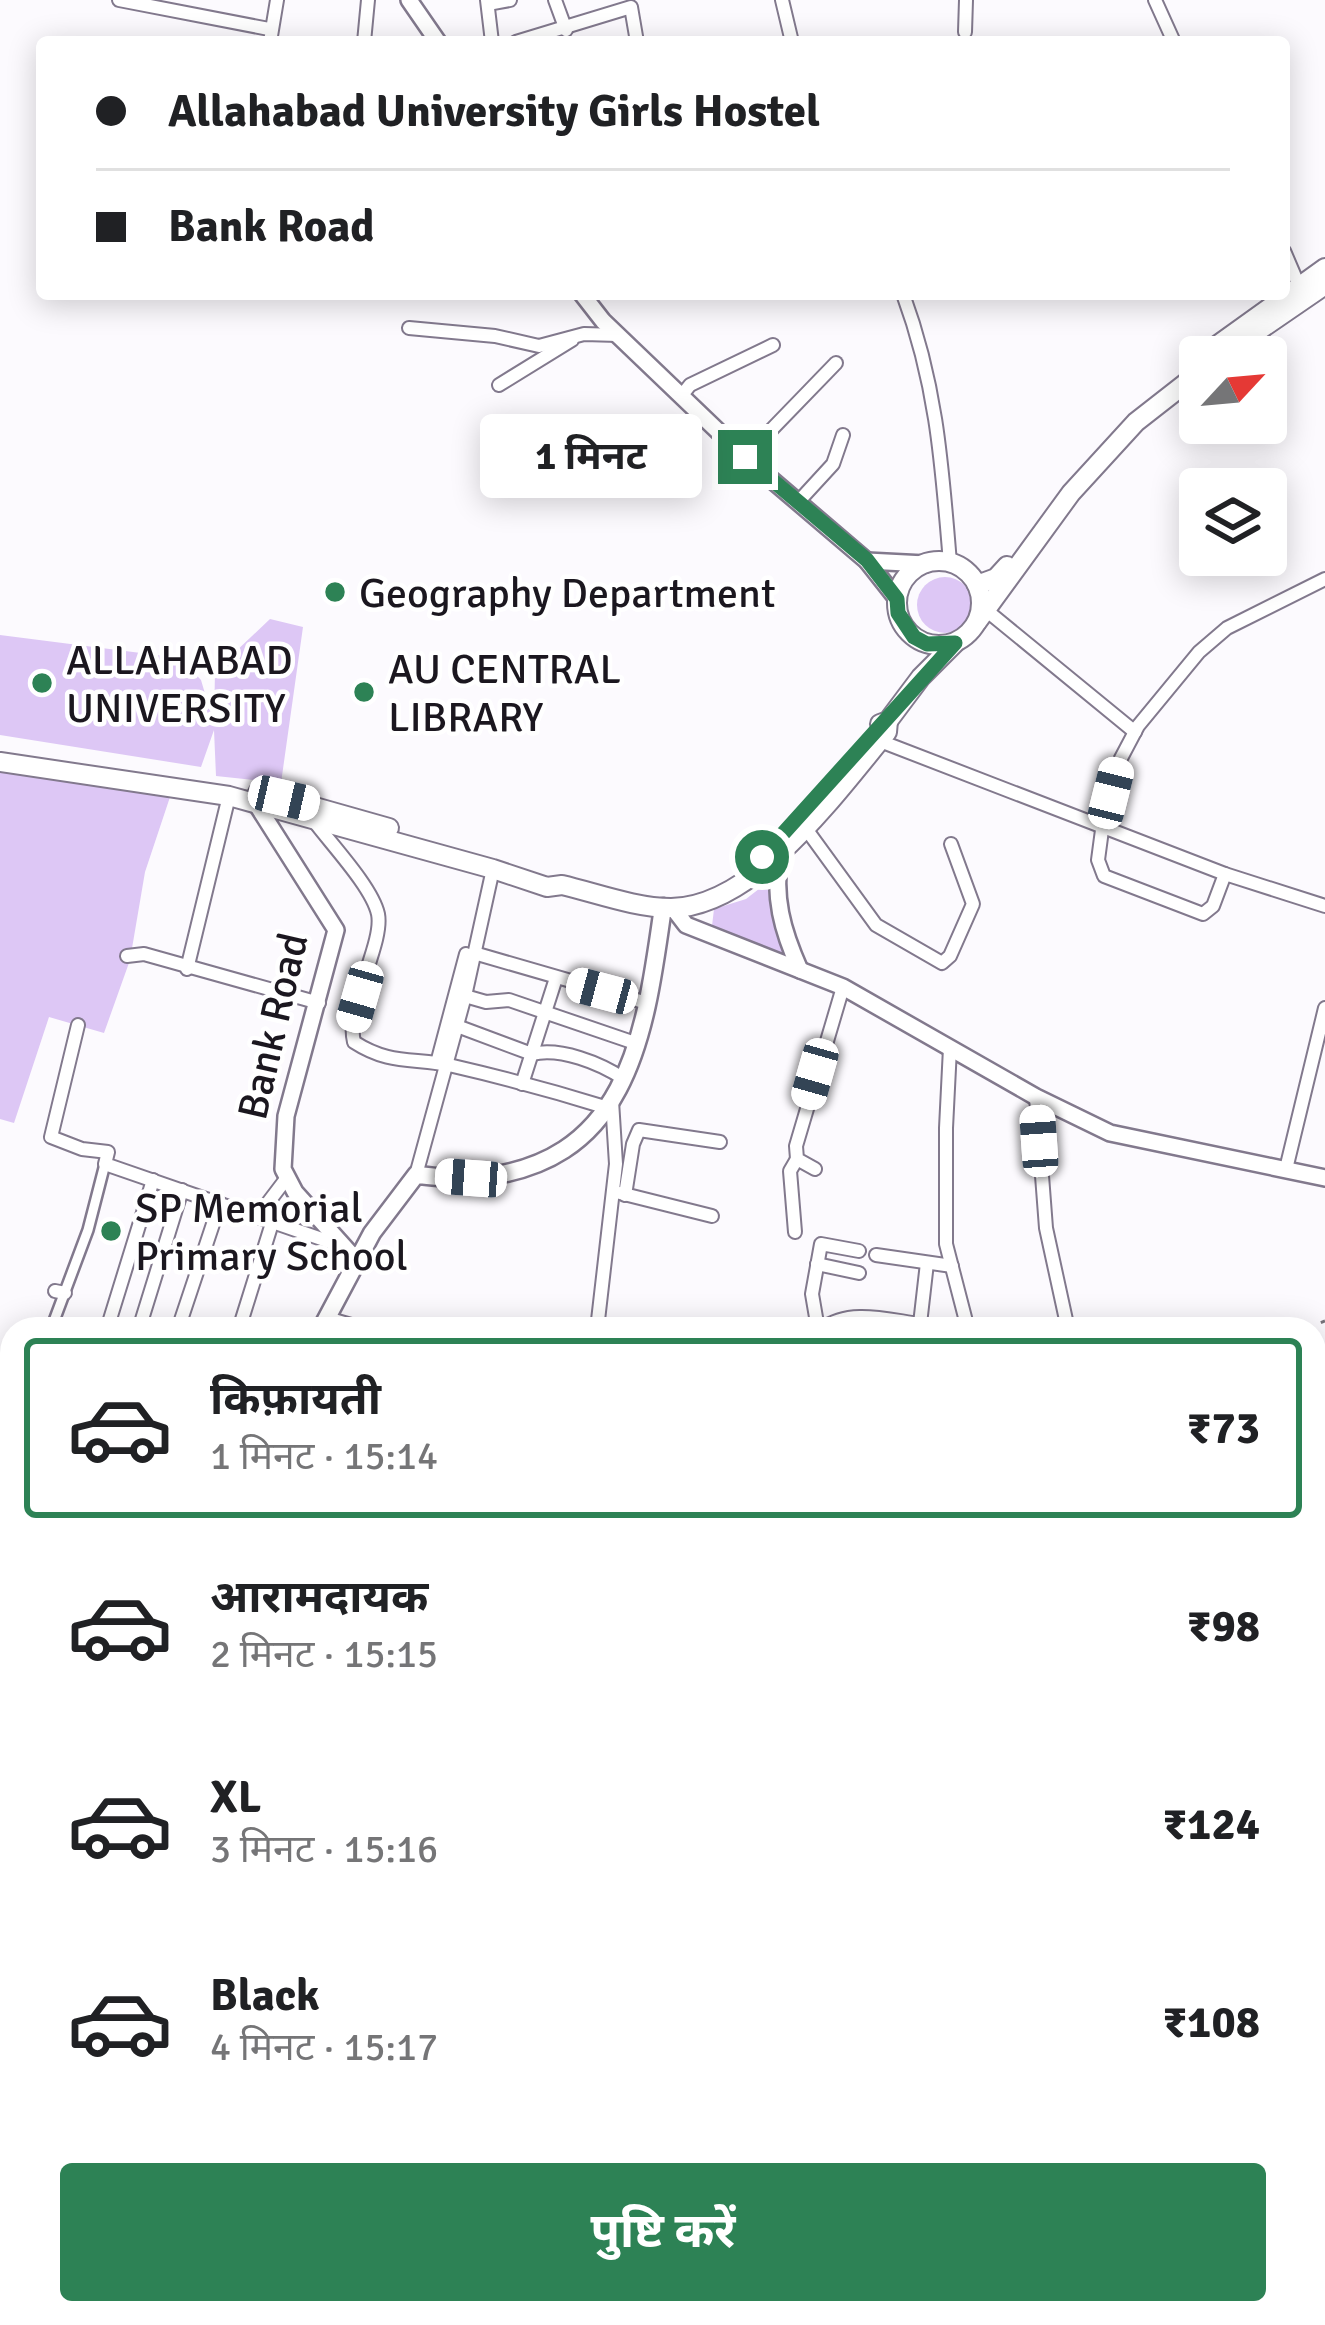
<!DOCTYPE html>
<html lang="hi">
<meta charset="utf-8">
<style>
:root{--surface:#fff;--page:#f2f2f2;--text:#202124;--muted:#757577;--line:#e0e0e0;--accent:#2d8255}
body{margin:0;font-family:Signika,"Noto Sans Devanagari",sans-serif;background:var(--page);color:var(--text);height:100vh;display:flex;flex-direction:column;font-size:45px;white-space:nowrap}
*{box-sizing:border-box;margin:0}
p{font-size:39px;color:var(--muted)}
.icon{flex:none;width:66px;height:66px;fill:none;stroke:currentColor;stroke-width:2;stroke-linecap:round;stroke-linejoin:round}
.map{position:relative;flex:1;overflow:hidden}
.details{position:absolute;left:0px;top:1317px;width:1326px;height:1008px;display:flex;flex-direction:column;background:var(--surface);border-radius:36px 36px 0 0;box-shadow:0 6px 30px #0003}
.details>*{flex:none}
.guide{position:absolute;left:36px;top:36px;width:1254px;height:264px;border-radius:12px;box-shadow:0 6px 30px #0003;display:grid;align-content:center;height:264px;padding:0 60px;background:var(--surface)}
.needle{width:78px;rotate:64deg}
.controls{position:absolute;left:1179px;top:336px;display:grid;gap:24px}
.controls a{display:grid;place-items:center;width:108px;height:108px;border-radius:12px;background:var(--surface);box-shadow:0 6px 30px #0003;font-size:60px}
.end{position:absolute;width:54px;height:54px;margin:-27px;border:15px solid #2d8255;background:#fff;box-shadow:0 0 0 6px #fff}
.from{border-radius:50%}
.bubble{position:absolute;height:84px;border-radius:12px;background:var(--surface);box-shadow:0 6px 30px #0003;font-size:39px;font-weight:700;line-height:84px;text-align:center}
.car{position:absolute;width:36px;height:72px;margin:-36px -18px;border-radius:15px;box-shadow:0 0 9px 3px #0007;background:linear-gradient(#fff 24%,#345 0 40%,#fff 0 76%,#345 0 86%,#fff 0)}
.guide b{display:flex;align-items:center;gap:42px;height:114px;font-size:45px}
.guide b+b{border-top:3px solid var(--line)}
.guide i{width:30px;height:30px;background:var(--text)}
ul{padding:21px 0 0;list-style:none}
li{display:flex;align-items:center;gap:36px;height:180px;margin:0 24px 18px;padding:0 36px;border:6px solid transparent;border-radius:12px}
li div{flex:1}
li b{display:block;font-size:45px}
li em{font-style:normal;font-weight:700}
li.on{border-color:var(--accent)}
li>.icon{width:108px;height:108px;stroke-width:1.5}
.cta{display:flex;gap:24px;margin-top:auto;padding:24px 60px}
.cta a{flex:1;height:138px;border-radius:12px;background:var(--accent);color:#fff;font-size:48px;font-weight:700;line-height:138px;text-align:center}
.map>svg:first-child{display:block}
.green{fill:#ddc7f5}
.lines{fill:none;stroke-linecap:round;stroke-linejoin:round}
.pedestrian-casing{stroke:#82798d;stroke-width:14}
.minor-casing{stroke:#82798d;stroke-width:16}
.tertiary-casing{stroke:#82798d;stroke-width:20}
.secondary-casing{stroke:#82798d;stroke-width:21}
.trunk-casing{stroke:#82798d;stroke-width:22}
.pedestrian{stroke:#fff;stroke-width:9}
.minor{stroke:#fff;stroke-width:12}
.tertiary{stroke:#fff;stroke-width:15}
.secondary{stroke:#fff;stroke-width:16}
.trunk{stroke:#fff;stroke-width:18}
.rail{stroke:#77747b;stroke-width:3;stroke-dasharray:6 12;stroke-linecap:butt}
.route{stroke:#2d8255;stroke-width:15}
.poi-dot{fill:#2d8255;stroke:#fff;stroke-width:4.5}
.labels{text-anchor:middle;stroke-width:9;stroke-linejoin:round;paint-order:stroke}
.poi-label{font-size:42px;fill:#1b171f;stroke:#fff;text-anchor:start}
.street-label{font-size:42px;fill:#1b171f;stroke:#fff}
</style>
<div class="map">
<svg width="1325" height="2325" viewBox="0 0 1325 2325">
<rect width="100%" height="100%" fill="#fcfafe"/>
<!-- green -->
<g class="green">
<circle cx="945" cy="605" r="28"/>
<path d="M270 619 303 627 281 783 216 776 214 730 201 767 0 735V635L180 658 201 680 214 724 215 671Z"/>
<path d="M0 765 172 791 145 872 130 960 104 1033 49 1017 14 1123 0 1119Z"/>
<path d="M778 874 799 960 712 926 714 909 746 899Z"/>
</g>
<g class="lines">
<defs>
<path id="pedestrian" d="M51 1329 88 1230 105 1164"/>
<g id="minor">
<path d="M119 0 269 29"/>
<path d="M487 0 492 42"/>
<path d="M555 0 566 30"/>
<path d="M782 0 792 42"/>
<path d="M1155 0 1174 42"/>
<path d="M488 4 510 0"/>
<path d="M965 32 966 0"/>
<path d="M270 42 277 0"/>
<path d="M364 42 368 0"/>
<path d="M516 42 631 7 637 42"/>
<path d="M1284 251 1299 286"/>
<path d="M903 294C937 386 942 466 950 563"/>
<path d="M409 328 495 336 539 346 584 334 618 335"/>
<path d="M499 385 572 340"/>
<path d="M682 395 690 385 773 345"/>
<path d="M745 457 836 363"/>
<path d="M799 501 833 464 843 435"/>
<path d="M986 610 1135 732"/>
<path d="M880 741 1225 874 1325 906"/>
<path d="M314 821C331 844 372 887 378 914 384 944 345 1007 354 1042 391 1066 415 1057 453 1066 505 1078 557 1092 608 1108"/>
<path d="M804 826 876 925 942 963 950 956 973 904 951 844"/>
<path d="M1225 874 1213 906 1203 914 1104 876 1098 860 1102 830 1119 762 1138 726 1199 652 1227 628 1325 579"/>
<path d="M474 953 647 1003"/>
<path d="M127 956 144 954 319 1003"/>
<path d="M187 969 229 796"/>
<path d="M465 996 486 1002 509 1000 635 1043"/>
<path d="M78 1025 51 1137 82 1149 108 1152 105 1164 339 1245"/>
<path d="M457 1026 532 1054C560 1047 600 1063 624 1079"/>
<path d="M950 1048 946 1128V1244L968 1329"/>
<path d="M437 1063 466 954"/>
<path d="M522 1084 556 978"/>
<path d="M1036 1097 1046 1228 1068 1329"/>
<path d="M815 1169 797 1159 796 1146 843 987"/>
<path d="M1286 1169 1325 1008"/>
<path d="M416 1175 465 996 493 869"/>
<path d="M620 1193 712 1216"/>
<path d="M625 1195 633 1144 639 1130 720 1142"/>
<path d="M269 1219 267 1204 286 1179"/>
<path d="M795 1232 790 1171 797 1159"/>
<path d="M876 1255 952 1266"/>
<path d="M817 1264 859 1273"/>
<path d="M55 1291 65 1293"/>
<path d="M327 1318 365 1329"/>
<path d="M107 1329 153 1180"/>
<path d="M139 1329 182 1190"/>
<path d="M178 1329 220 1203"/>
<path d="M239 1329 273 1220"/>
<path d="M597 1329 616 1164 612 1101"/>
<path d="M818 1329 812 1294 821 1244 859 1251"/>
<path d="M822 1329C849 1308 888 1320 920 1324L927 1263"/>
<path d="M0 1364 12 1369"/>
<path d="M0 1432 12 1413"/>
<path d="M0 1482 12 1490"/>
<path d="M0 1570 12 1555"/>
<path d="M0 1621 12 1623"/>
<path d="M0 1901 12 1889"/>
<path d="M1314 1968H1325"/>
<path d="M1314 2302 1325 2303"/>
<path d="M463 2313 464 2325"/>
<path d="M540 2313V2325"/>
<path d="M1131 2313 1173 2325"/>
<path d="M107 2325 109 2313"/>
<path d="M134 2325 135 2313"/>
<path d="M168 2325 169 2313"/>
<path d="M259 2325 260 2313"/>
<path d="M325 2325V2313"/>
<path d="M362 2325 363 2313"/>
<path d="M427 2325 429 2313"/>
<path d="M752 2325 755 2313"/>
<path d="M808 2325 810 2313"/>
<path d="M916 2325 920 2313"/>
<path d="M1027 2325 1029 2313"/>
<path d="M1206 2325 1209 2313"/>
</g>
<g id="tertiary">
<path d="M409 0 438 42"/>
<path d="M582 294 603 321 745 457 867 561 897 599"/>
<path d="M867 561 925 564"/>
<path d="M257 792 255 802 336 930 286 1116 283 1169 295 1192 358 1262"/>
<path d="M780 853C773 897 782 930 800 970"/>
<path d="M673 908 686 925 843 987 1036 1097 1110 1133 1325 1178"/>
<path d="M1314 1472 1325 1468"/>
</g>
<g id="secondary">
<path d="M321 1329 372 1233 416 1175C433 1176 453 1180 471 1178 629 1167 645 1035 663 907"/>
<path d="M0 1729 12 1716"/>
<path d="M0 1924 12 1973"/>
<path d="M0 2035 12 1987"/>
</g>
<g id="trunk">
<path d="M1201 357 1325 268"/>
<path d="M1220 357 1325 285"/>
<circle cx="939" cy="603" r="42"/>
<path d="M977 585 996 578 1007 566"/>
<path d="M977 622 1071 493 1136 422 1200 372"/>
<path d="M880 724 888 721 921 677 955 643"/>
<path d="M0 762 229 796 493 869 547 887 562 885C596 893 636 908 671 908 755 907 837 792 887 732L888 721"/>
<path d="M283 798 389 828"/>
</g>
</defs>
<!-- pedestrian casing -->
<use href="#pedestrian" class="pedestrian-casing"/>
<!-- minor casing -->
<use href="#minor" class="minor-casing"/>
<!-- tertiary casing -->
<use href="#tertiary" class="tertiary-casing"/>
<!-- secondary casing -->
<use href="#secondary" class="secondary-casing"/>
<!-- trunk casing -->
<use href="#trunk" class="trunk-casing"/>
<!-- pedestrian -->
<use href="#pedestrian" class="pedestrian"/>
<!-- minor -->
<use href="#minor" class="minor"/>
<!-- tertiary -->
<use href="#tertiary" class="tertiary"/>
<!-- secondary -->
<use href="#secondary" class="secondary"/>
<!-- trunk -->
<use href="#trunk" class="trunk"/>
<!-- rail -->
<g class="rail">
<path d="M1304 1329 1325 1321"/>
<path d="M0 1846 12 1842"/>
<path d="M0 1895 12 1883"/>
</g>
</g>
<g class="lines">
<!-- route -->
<path class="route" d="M745 457 867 560 897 599 898 613 914 637 927 644 955 643 762 857"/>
</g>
<!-- markers -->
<g class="poi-dot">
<circle cx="335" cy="592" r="12"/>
<circle cx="42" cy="683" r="12"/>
<circle cx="364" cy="692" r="12"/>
<circle cx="111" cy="1231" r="12"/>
</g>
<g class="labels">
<!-- poi labels -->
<g class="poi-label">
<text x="359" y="607">Geography Department</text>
<text x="66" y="674">ALLAHABAD<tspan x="66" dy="48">UNIVERSITY</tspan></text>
<text x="388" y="683">AU CENTRAL<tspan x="388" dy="48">LIBRARY</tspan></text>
<text x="135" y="1222">SP Memorial<tspan x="135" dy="48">Primary School</tspan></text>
</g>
<!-- street labels -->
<g class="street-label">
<text transform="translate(272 1026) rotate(-77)" y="15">Bank Road</text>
</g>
</g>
</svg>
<div class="controls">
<a><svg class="needle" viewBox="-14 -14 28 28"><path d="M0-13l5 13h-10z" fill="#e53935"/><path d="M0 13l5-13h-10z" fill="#757577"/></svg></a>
<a><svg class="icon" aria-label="layers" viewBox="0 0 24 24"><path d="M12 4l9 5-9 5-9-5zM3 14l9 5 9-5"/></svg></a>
</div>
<i class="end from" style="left:762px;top:857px"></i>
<i class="end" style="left:745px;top:457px"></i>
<div class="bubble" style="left:480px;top:414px;width:222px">1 मिनट</div>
<i class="car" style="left:1111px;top:793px;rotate:14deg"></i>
<i class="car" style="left:284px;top:798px;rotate:103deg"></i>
<i class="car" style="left:602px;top:991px;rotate:285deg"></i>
<i class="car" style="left:360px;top:997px;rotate:196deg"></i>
<i class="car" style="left:815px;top:1074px;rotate:196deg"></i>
<i class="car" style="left:1039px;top:1141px;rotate:356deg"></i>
<i class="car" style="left:471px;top:1178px;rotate:274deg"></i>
<div class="guide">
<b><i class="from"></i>Allahabad University Girls Hostel</b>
<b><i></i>Bank Road</b>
</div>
<section class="details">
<ul>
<li class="on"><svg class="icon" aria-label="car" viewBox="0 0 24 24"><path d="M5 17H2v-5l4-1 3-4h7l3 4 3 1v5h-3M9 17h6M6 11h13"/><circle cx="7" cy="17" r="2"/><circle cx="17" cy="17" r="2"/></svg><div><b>किफ़ायती</b><p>1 मिनट · 15:14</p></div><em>₹73</em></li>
<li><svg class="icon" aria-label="car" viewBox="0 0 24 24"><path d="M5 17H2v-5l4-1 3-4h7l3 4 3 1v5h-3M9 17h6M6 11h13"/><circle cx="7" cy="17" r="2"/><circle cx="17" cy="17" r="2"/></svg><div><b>आरामदायक</b><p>2 मिनट · 15:15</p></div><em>₹98</em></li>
<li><svg class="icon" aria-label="car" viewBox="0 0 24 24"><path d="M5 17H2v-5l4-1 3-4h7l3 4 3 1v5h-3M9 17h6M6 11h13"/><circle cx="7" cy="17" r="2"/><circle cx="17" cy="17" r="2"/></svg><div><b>XL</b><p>3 मिनट · 15:16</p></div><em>₹124</em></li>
<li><svg class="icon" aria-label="car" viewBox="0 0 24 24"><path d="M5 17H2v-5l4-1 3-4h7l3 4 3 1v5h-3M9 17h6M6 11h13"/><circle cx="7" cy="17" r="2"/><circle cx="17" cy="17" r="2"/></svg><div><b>Black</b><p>4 मिनट · 15:17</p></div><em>₹108</em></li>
</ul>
<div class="cta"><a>पुष्टि करें</a></div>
</section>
</div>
